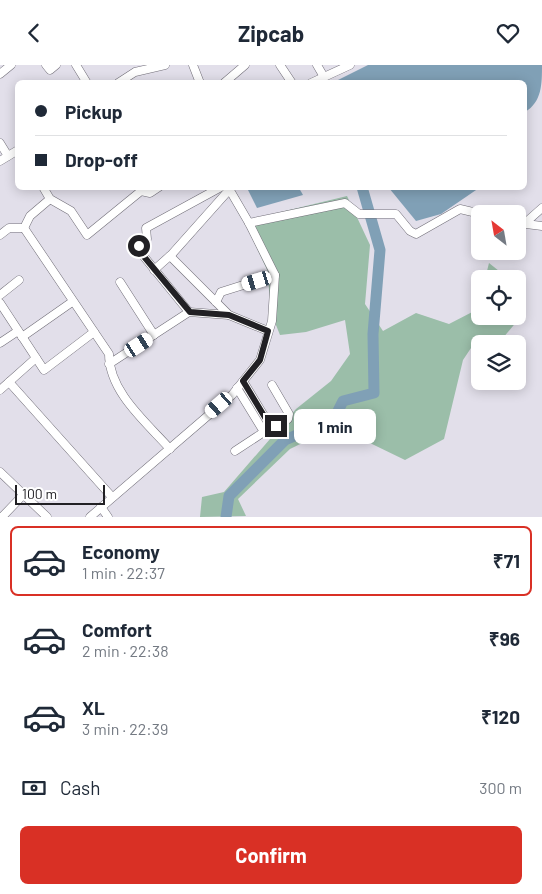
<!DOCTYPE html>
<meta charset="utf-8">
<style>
:root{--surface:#fff;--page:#f2f2f3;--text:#1f2937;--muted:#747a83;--line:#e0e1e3;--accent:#d93025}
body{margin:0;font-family:Barlow,sans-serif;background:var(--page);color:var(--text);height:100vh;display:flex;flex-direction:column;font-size:19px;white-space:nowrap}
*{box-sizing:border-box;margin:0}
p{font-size:16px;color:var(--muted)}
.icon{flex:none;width:28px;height:28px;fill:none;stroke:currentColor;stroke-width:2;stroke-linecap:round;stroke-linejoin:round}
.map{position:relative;height:452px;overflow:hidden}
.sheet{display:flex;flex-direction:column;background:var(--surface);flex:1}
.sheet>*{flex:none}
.hud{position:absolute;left:15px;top:15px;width:512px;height:110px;border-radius:8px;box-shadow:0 2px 12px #0003;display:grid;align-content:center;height:110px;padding:0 20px;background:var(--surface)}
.needle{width:32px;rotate:329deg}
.buttons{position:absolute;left:471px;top:140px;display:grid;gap:10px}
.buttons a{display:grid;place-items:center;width:55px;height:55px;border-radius:8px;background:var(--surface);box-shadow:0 2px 12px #0003;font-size:25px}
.scale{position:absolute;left:15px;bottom:12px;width:90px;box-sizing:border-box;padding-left:5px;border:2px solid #212024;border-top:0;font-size:14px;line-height:18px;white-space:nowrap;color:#212024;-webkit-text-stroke:4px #fff;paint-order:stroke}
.end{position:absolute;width:22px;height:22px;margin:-11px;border:6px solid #212024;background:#fff;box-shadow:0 0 0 2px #fff}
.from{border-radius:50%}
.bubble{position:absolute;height:35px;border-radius:8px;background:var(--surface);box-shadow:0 2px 12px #0003;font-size:16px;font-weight:700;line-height:35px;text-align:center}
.car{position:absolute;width:15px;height:30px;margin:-15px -8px;border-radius:6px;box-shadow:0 0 4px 1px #0007;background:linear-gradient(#fff 24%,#345 0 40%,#fff 0 76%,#345 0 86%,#fff 0)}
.hud b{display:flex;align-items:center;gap:18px;height:48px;font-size:19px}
.hud b+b{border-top:1px solid var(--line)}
.hud i{width:12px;height:12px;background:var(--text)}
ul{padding:9px 0 0;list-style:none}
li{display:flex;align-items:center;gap:15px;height:70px;margin:0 10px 8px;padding:0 10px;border:2px solid transparent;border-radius:8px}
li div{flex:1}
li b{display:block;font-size:19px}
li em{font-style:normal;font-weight:700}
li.active{border-color:var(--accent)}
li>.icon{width:45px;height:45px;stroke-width:1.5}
.pay{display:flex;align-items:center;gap:12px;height:55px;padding:0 20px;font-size:19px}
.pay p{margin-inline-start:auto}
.button{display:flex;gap:10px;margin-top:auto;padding:10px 20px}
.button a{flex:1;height:58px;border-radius:8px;background:var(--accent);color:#fff;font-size:20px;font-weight:700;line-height:58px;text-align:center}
header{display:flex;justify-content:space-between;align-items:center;height:65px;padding:0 20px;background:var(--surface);font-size:22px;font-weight:700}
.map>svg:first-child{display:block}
.green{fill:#9bbea9}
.water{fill:#80a0b6}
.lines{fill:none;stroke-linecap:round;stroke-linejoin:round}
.river{stroke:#80a0b6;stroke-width:11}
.minor-casing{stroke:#716e78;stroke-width:9}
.minor{stroke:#fff;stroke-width:8}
.route{stroke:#212024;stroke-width:6}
</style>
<header><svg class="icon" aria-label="back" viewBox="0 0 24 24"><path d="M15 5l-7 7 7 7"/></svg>Zipcab<svg class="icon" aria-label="heart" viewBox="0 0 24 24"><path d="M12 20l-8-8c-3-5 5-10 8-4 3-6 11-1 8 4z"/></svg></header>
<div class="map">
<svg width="542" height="452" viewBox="0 0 542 452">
<rect width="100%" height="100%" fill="#e2dfea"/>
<!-- green -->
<g class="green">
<path d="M347 131 370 180 365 239 383 266 416 248 449 259 480 243V251H518V223L526 236 518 255 498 279H480V284L477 274 463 295 444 374 405 395 372 379 331 364 290 384 238 434 246 451 200 452 202 432 224 427 296 344 331 316 350 289 345 255 306 267 280 270 270 245 268 207 244 156Z"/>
<path d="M489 198 509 214H485Z"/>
</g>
<!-- water -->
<g class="water">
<path d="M368 0H542C542 19 542 37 525 47V18L334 17Z"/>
<path d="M247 123H299L303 130 257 143Z"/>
<path d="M389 123H479L441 149 416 156Z"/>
</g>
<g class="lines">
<!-- river -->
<path class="river" d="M226 452 229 431 285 375 334 354 343 336 374 328 373 269 380 185 362 122"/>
<defs>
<g id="minor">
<path d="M46 0 50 5 56 0"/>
<path d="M76 0 87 18"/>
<path d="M193 0 200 18"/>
<path d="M280 0 292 18"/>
<path d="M317 0 324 12"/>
<path d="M0 9 11 0"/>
<path d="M118 18 135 7 165 0"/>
<path d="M224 18 245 0"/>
<path d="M311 18 350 0"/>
<path d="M0 78 8 91"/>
<path d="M0 96 18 85"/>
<path d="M43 122 50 134 71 146 87 170 141 126 150 128 159 122"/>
<path d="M249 158 345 138 359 149H396L410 166 416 169 460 144 481 149"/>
<path d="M518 158 542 161"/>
<path d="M524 159 542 143"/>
<path d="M24 163 109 289C109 327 146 357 170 384"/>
<path d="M24 163 30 151 50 134"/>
<path d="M0 170 9 163H24"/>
<path d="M170 191 229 250"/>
<path d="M154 205 172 189 229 125"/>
<path d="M120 217 154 270"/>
<path d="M0 230 19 215"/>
<path d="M216 237 221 227 275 210"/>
<path d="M0 238 44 305 94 267"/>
<path d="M189 247 141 188 139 181 147 174 146 163 221 122"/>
<path d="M22 272 72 237"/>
<path d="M0 278 18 266"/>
<path d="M109 299 189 247 229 250 268 266"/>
<path d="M243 316 269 359 274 362 288 354 289 349 272 320"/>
<path d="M9 317 112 432"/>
<path d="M0 325 36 293"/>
<path d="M235 386 264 367 237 323"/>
<path d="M0 407 47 452"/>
<path d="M101 442 108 452"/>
<path d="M2 452 24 429"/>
<path d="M90 452 232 330 260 295 272 256 275 210 249 158 228 122"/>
</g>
</defs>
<!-- minor casing -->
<use href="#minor" class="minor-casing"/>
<!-- minor -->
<use href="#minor" class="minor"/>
</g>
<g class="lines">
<!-- route -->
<path class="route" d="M139 181 141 188 190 247 229 250 268 266 260 295 243 316 269 359 276 361"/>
</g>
</svg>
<div class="buttons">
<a><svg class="needle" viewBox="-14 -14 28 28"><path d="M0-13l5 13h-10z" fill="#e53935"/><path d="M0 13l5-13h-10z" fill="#747a83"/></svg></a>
<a><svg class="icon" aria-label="locate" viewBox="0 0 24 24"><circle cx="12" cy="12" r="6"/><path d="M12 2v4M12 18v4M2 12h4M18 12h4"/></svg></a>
<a><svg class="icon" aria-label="layers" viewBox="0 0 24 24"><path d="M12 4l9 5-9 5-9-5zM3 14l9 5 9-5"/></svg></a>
</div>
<div class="scale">100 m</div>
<i class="end from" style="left:139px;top:181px"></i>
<i class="end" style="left:276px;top:361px"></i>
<div class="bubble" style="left:294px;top:344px;width:82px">1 min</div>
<i class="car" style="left:257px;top:216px;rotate:253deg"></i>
<i class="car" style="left:139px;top:280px;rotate:57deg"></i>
<i class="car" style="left:219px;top:340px;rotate:229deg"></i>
<div class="hud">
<b><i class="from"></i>Pickup</b>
<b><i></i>Drop-off</b>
</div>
</div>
<section class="sheet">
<ul>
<li class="active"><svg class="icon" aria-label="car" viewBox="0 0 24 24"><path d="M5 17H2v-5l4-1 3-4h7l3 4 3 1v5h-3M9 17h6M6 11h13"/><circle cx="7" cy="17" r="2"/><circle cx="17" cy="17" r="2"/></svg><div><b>Economy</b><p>1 min · 22:37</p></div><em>₹71</em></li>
<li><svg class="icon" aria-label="car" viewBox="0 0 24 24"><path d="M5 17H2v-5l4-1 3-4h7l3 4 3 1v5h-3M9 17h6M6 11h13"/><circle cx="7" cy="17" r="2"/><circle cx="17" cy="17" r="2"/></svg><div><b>Comfort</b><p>2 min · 22:38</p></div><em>₹96</em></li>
<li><svg class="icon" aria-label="car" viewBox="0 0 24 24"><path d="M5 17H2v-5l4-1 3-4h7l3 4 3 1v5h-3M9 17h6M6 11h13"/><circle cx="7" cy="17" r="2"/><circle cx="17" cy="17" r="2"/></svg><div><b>XL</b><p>3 min · 22:39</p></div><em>₹120</em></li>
</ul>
<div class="pay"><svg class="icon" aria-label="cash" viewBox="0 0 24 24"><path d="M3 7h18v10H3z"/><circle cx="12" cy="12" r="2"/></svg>Cash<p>300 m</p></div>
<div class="button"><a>Confirm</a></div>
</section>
